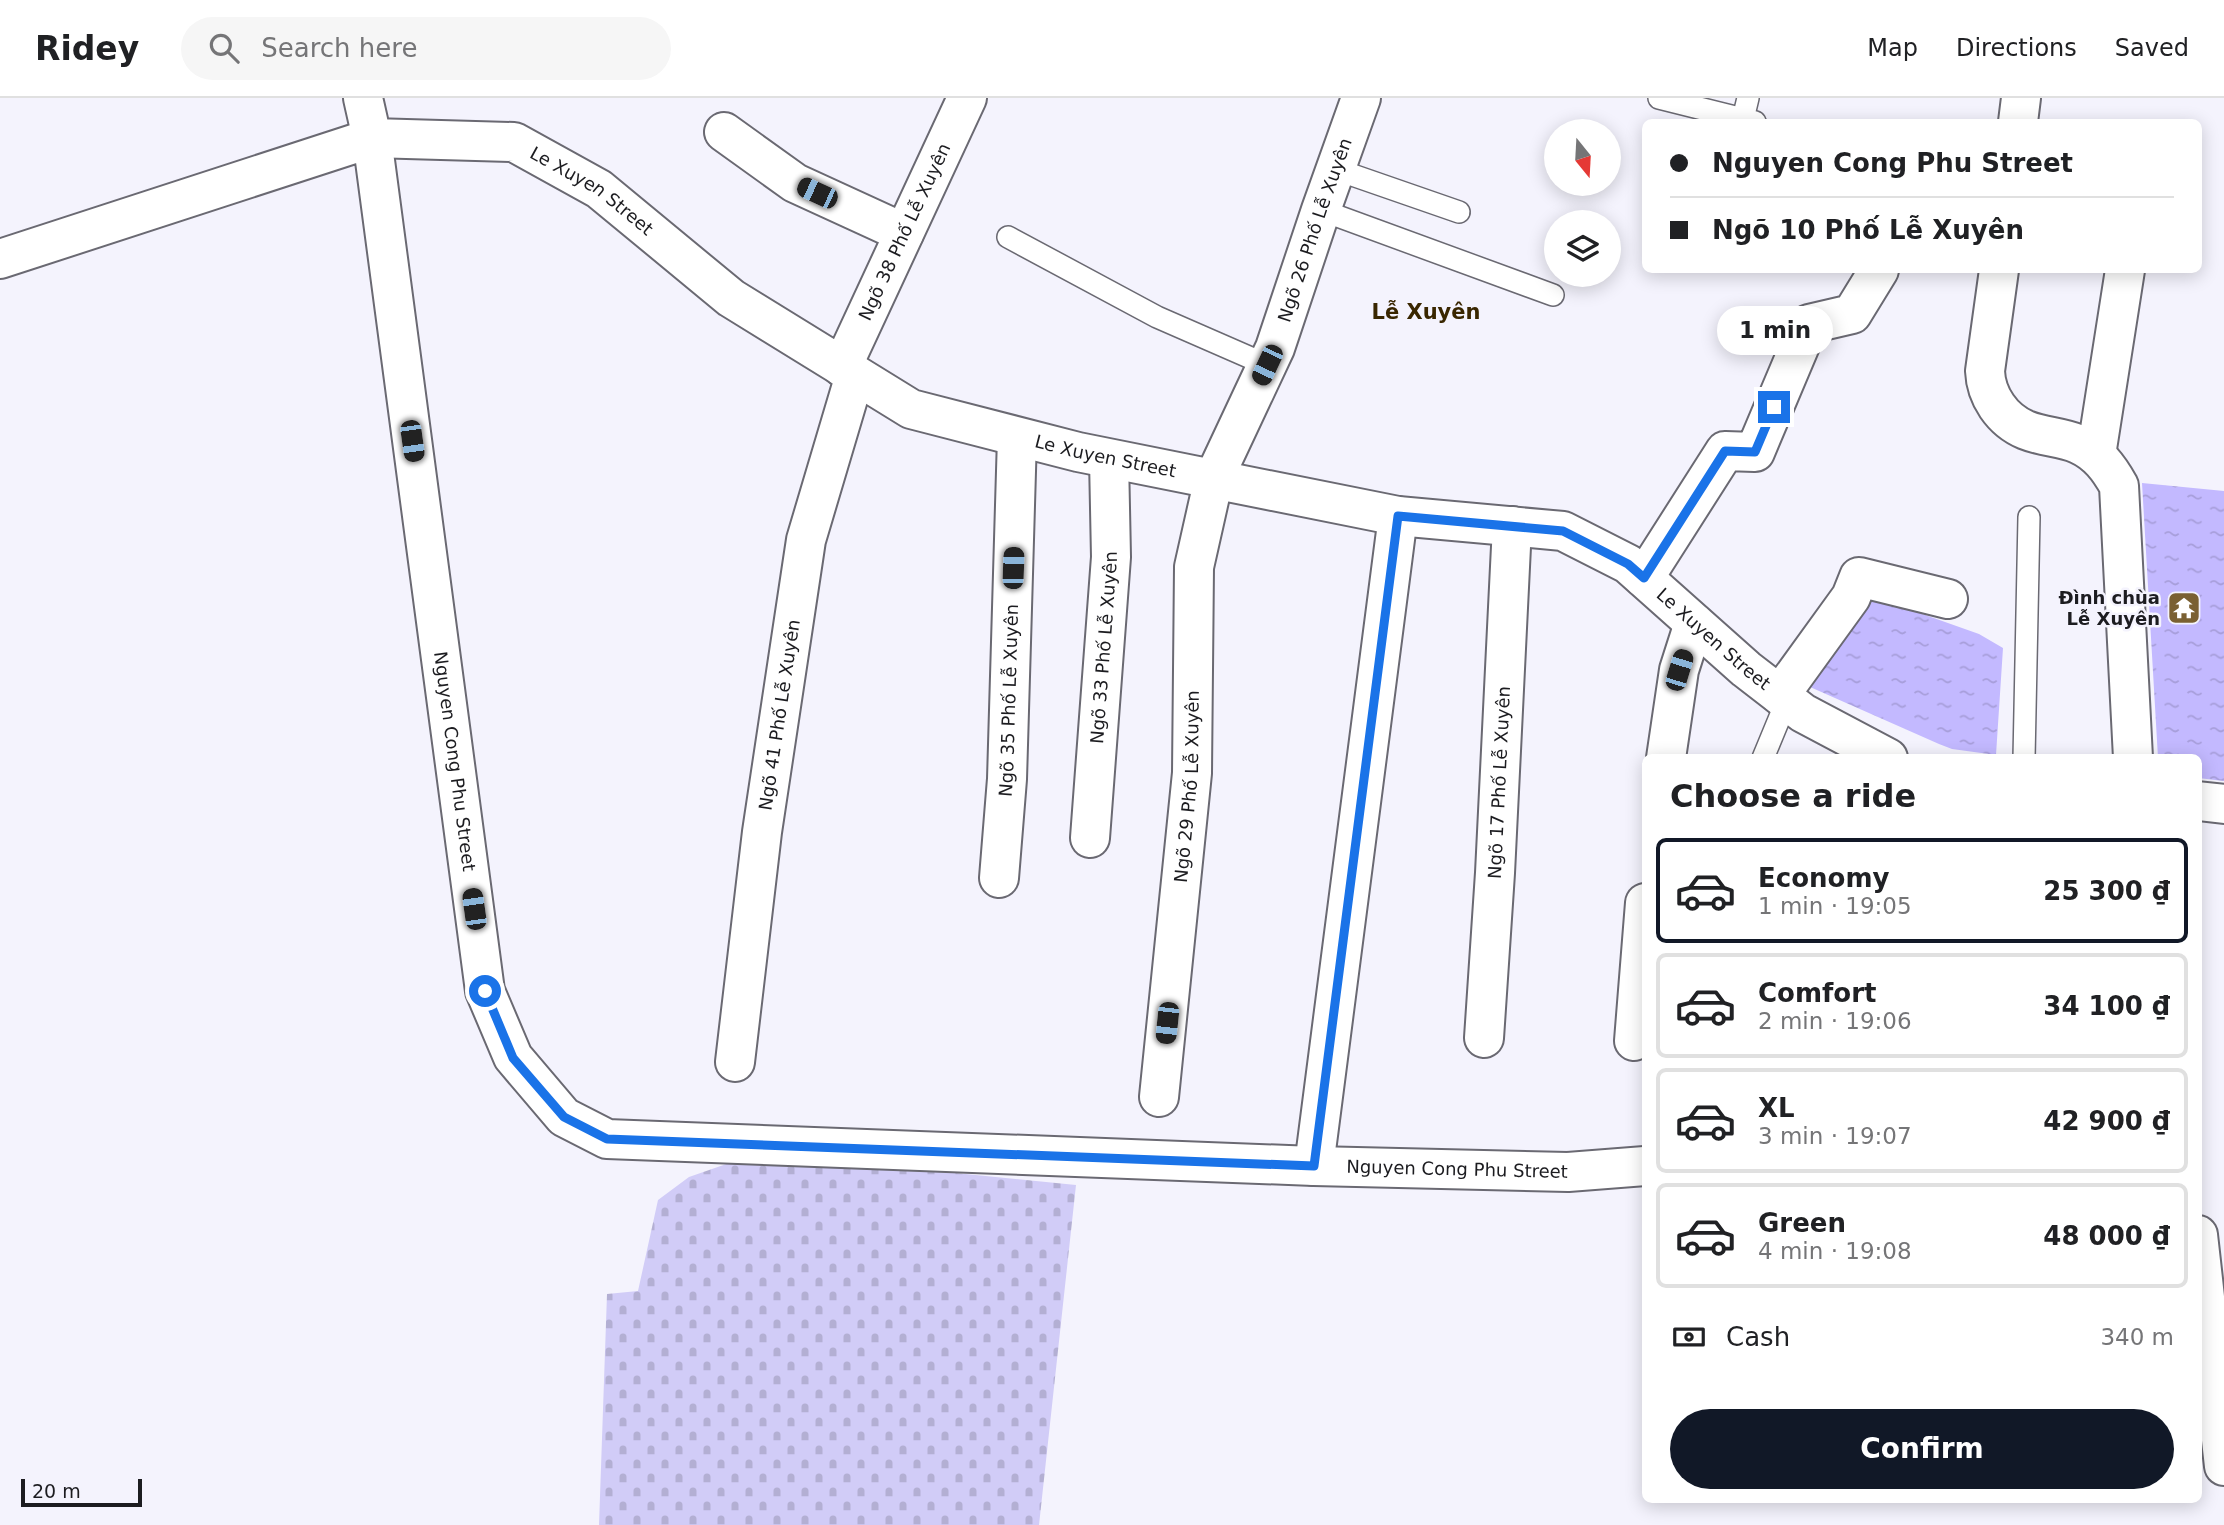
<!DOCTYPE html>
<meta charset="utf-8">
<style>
:root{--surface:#fff;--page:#f6f6f6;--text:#202124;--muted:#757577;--line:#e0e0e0;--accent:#111827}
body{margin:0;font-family:"DejaVu Sans",sans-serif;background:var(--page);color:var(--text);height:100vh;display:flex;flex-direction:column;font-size:26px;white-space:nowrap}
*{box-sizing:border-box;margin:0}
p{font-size:23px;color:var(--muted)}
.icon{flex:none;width:38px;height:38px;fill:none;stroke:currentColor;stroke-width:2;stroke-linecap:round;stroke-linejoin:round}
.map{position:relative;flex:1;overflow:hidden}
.side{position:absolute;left:1642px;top:656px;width:560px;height:749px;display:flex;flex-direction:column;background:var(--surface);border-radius:10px;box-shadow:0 4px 18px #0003}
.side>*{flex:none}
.top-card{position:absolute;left:1642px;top:21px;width:560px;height:154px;border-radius:10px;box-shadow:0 4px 18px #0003;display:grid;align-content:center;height:154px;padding:0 28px;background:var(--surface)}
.needle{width:46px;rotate:162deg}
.fabs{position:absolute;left:1544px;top:21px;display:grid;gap:14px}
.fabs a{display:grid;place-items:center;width:77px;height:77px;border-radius:50%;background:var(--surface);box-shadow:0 4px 18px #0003;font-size:35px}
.scale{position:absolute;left:21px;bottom:18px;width:121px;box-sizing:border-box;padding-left:7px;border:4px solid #1c1c20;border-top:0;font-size:19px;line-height:24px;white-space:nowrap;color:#1c1c20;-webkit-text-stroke:5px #f4f3fd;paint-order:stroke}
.end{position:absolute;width:32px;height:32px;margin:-16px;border:9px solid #1a73e8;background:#fff;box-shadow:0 0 0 4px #fff}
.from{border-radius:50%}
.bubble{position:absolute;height:49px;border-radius:24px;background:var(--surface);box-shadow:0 4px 18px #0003;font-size:23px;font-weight:600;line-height:49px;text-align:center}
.car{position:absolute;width:21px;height:42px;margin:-21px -10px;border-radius:9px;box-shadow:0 0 5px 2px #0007;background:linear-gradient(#222 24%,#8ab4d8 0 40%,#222 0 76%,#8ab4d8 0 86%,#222 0)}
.top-card b{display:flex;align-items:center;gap:24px;height:66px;font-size:26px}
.top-card b+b{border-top:2px solid var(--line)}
.top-card i{width:18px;height:18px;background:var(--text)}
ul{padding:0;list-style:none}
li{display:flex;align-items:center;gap:21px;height:105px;margin:0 14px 10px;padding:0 14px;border:4px solid var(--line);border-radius:10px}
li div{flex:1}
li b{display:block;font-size:26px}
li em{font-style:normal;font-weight:600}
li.selected{border-color:var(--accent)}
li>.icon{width:63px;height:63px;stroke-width:1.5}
h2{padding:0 28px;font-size:32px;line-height:84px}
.pay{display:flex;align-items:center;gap:18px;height:77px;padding:0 28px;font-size:26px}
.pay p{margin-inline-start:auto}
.cta{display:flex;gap:14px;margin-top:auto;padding:14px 28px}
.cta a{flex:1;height:80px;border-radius:42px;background:var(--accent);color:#fff;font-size:28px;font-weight:600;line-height:80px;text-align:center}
header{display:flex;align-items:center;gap:42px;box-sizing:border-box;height:98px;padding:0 35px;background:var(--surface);border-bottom:2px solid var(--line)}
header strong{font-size:33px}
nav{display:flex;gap:38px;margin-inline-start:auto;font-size:24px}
.search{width:490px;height:63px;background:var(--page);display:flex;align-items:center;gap:18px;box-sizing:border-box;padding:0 24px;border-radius:38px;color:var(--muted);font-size:26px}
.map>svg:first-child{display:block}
.cemetery{fill:url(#cemetery-stones)}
.water{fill:url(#water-ripples)}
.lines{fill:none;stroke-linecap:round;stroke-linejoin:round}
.service-casing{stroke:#6a6972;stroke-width:24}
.minor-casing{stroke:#6a6972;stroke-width:42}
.tertiary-casing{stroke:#6a6972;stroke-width:42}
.service{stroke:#fff;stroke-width:21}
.minor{stroke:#fff;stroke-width:38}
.tertiary{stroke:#fff;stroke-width:38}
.route{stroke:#1a73e8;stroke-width:9}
.labels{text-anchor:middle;stroke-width:5;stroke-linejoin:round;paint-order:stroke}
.street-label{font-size:18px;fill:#1c1c20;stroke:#f4f3fd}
.poi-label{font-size:18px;font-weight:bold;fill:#1c1c20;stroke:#f4f3fd;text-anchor:end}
.quarter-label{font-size:21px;font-weight:bold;fill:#392600;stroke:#f4f3fd}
</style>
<header>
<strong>Ridey</strong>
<div class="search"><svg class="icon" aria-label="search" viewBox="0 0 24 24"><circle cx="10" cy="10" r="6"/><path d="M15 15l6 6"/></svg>Search here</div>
<nav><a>Map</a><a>Directions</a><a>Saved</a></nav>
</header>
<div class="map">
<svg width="2224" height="1427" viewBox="0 0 2224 1427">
<defs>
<pattern id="cemetery-stones" width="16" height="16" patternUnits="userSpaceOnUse" patternTransform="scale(1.75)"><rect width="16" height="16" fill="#d1ccf7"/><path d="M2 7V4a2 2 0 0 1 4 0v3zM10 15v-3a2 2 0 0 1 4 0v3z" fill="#b3afd3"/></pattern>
<pattern id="water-ripples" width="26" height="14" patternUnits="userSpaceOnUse" patternTransform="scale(1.75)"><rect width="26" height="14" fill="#c3b9ff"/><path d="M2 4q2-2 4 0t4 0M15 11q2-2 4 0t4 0" fill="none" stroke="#a79eda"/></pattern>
</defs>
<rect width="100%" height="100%" fill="#f4f3fd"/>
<!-- cemetery -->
<path class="cemetery" d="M758 1055 1076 1087 1039 1427H599L607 1196 638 1193 658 1102 689 1079Z"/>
<!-- water -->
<g class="water">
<path d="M2142 385 2224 393V683L2198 680V660H2158Z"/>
<path d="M1885 501 1897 507 1979 536 2003 550 1996 657 1952 651 1939 646 1801 585 1861 506Z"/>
</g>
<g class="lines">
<defs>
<g id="service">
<path d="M1659 0 1755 24"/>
<path d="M1743 21 1748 0"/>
<path d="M1335 71 1459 114"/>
<path d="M1321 112 1553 197"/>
<path d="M1008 139 1157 219 1267 267"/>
<path d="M1763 660 1787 602"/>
<path d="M2024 660 2029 419"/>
</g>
<g id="minor">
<path d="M724 34 795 85 904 135"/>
<path id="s1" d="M0 161 372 40 485 893 513 959 564 1019 607 1041 1314 1068 1568 1074 1645 1068"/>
<path id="s2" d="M842 269 967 0"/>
<path d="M2096 357 2125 172"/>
<path d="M1644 480 1725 353 1755 354 1809 226 1852 216 1879 172"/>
<path d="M1780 597 1851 499 1859 479 1948 501"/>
<path d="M1666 660 1679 572 1694 525"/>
<path d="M2198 703 2224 706"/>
<path id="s3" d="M1090 740 1111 459 1109 361"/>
<path id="s4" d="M999 780 1007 681 1017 339"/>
<path id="s5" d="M1484 940 1495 775 1512 428"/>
<path d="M1634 943 1645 805"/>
<path id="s6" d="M735 964 762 734 806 442 855 277"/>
<path id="s7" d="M1159 999 1192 675 1194 469 1214 380 1275 250 1321 112 1361 0"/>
<path d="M1314 1068 1398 418"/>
</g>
<g id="tertiary">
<path id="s8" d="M363 0 372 40 514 44 599 91 731 200 911 311 1078 354 1398 418 1563 433 1628 466 1746 571 1803 615 1888 660"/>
<path d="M2018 24 2021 0"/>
<path d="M1999 172 1985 273C1986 298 2002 322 2026 332 2043 339 2062 339 2078 346 2098 355 2109 370 2119 388L2133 660"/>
<path d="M2198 1137 2224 1368"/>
</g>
</defs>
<!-- service casing -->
<use href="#service" class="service-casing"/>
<!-- minor casing -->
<use href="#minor" class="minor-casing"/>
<!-- tertiary casing -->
<use href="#tertiary" class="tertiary-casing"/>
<!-- service -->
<use href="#service" class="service"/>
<!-- minor -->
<use href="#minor" class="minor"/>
<!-- tertiary -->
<use href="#tertiary" class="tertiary"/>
</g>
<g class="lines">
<!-- route -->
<path class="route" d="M485 893 513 960 564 1019 607 1041 1314 1068 1398 418 1563 433 1628 466 1644 480 1725 353 1755 354 1774 309"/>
</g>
<!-- icons -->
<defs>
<symbol id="temple-square" viewBox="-11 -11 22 22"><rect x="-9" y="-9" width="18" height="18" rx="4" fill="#7a6032" stroke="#f4f3fd"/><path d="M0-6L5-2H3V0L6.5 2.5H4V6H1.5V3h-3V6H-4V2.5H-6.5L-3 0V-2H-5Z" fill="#fff"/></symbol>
</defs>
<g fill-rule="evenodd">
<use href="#temple-square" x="2165" y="491" width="38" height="38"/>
</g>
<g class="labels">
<!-- street labels -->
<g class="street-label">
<text dy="6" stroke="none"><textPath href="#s8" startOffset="275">Le Xuyen Street</textPath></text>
<text dy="6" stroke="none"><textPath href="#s7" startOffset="891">Ngõ 26 Phố Lễ Xuyên</textPath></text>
<text dy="6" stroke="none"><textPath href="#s2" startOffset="149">Ngõ 38 Phố Lễ Xuyên</textPath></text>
<text dy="6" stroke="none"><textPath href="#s8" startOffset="863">Le Xuyen Street</textPath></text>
<text dy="6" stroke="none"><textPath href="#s8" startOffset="1514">Le Xuyen Street</textPath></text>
<text dy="6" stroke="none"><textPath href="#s3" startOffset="191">Ngõ 33 Phố Lễ Xuyên</textPath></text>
<text dy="6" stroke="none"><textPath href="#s4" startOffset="178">Ngõ 35 Phố Lễ Xuyên</textPath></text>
<text dy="6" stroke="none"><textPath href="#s6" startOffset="350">Ngõ 41 Phố Lễ Xuyên</textPath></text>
<text dy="6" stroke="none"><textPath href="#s1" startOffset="1020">Nguyen Cong Phu Street</textPath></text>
<text dy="6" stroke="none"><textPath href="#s5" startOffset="256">Ngõ 17 Phố Lễ Xuyên</textPath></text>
<text dy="6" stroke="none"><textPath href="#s7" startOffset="312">Ngõ 29 Phố Lễ Xuyên</textPath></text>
<text dy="6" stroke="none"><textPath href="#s1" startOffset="2301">Nguyen Cong Phu Street</textPath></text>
</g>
<!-- poi labels -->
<g class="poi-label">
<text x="2160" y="506">Đình chùa<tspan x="2160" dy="21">Lễ Xuyên</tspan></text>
</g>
<!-- quarter labels -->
<g class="quarter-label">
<text x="1426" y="221">Lễ Xuyên</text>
</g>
</g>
</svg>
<div class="fabs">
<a><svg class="needle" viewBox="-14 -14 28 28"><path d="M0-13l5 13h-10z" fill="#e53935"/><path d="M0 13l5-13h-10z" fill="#757577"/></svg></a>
<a><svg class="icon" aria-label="layers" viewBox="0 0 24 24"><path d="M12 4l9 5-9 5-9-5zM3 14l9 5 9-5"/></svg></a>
</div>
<div class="scale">20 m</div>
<i class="end from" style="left:485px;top:893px"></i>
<i class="end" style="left:1774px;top:309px"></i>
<div class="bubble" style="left:1717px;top:208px;width:116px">1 min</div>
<i class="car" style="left:817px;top:95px;rotate:295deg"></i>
<i class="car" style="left:1267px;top:267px;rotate:205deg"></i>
<i class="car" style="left:412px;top:343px;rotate:172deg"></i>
<i class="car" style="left:1013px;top:470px;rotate:2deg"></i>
<i class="car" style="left:1679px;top:572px;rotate:17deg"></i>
<i class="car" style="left:474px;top:811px;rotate:352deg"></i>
<i class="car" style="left:1167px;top:925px;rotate:186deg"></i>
<div class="top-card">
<b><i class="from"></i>Nguyen Cong Phu Street</b>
<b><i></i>Ngõ 10 Phố Lễ Xuyên</b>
</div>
<section class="side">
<h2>Choose a ride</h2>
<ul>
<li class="selected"><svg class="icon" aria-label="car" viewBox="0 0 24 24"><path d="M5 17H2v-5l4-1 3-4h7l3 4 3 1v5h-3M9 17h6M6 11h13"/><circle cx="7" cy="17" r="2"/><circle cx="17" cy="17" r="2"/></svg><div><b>Economy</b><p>1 min · 19:05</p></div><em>25 300 ₫</em></li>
<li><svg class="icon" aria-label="car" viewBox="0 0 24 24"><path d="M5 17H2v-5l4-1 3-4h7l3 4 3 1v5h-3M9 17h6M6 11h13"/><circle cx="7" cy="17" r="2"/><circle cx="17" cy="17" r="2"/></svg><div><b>Comfort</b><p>2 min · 19:06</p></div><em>34 100 ₫</em></li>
<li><svg class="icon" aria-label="car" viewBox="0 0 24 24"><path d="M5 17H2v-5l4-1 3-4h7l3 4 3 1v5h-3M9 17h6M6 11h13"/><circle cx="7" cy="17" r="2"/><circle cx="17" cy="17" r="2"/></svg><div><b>XL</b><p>3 min · 19:07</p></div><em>42 900 ₫</em></li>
<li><svg class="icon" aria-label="car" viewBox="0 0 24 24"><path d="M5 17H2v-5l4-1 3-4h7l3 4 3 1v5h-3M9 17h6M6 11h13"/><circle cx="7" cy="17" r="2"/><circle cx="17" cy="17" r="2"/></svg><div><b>Green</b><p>4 min · 19:08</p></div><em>48 000 ₫</em></li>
</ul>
<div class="pay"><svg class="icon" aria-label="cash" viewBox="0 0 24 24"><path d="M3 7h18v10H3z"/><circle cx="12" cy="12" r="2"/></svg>Cash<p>340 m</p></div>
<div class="cta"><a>Confirm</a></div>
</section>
</div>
